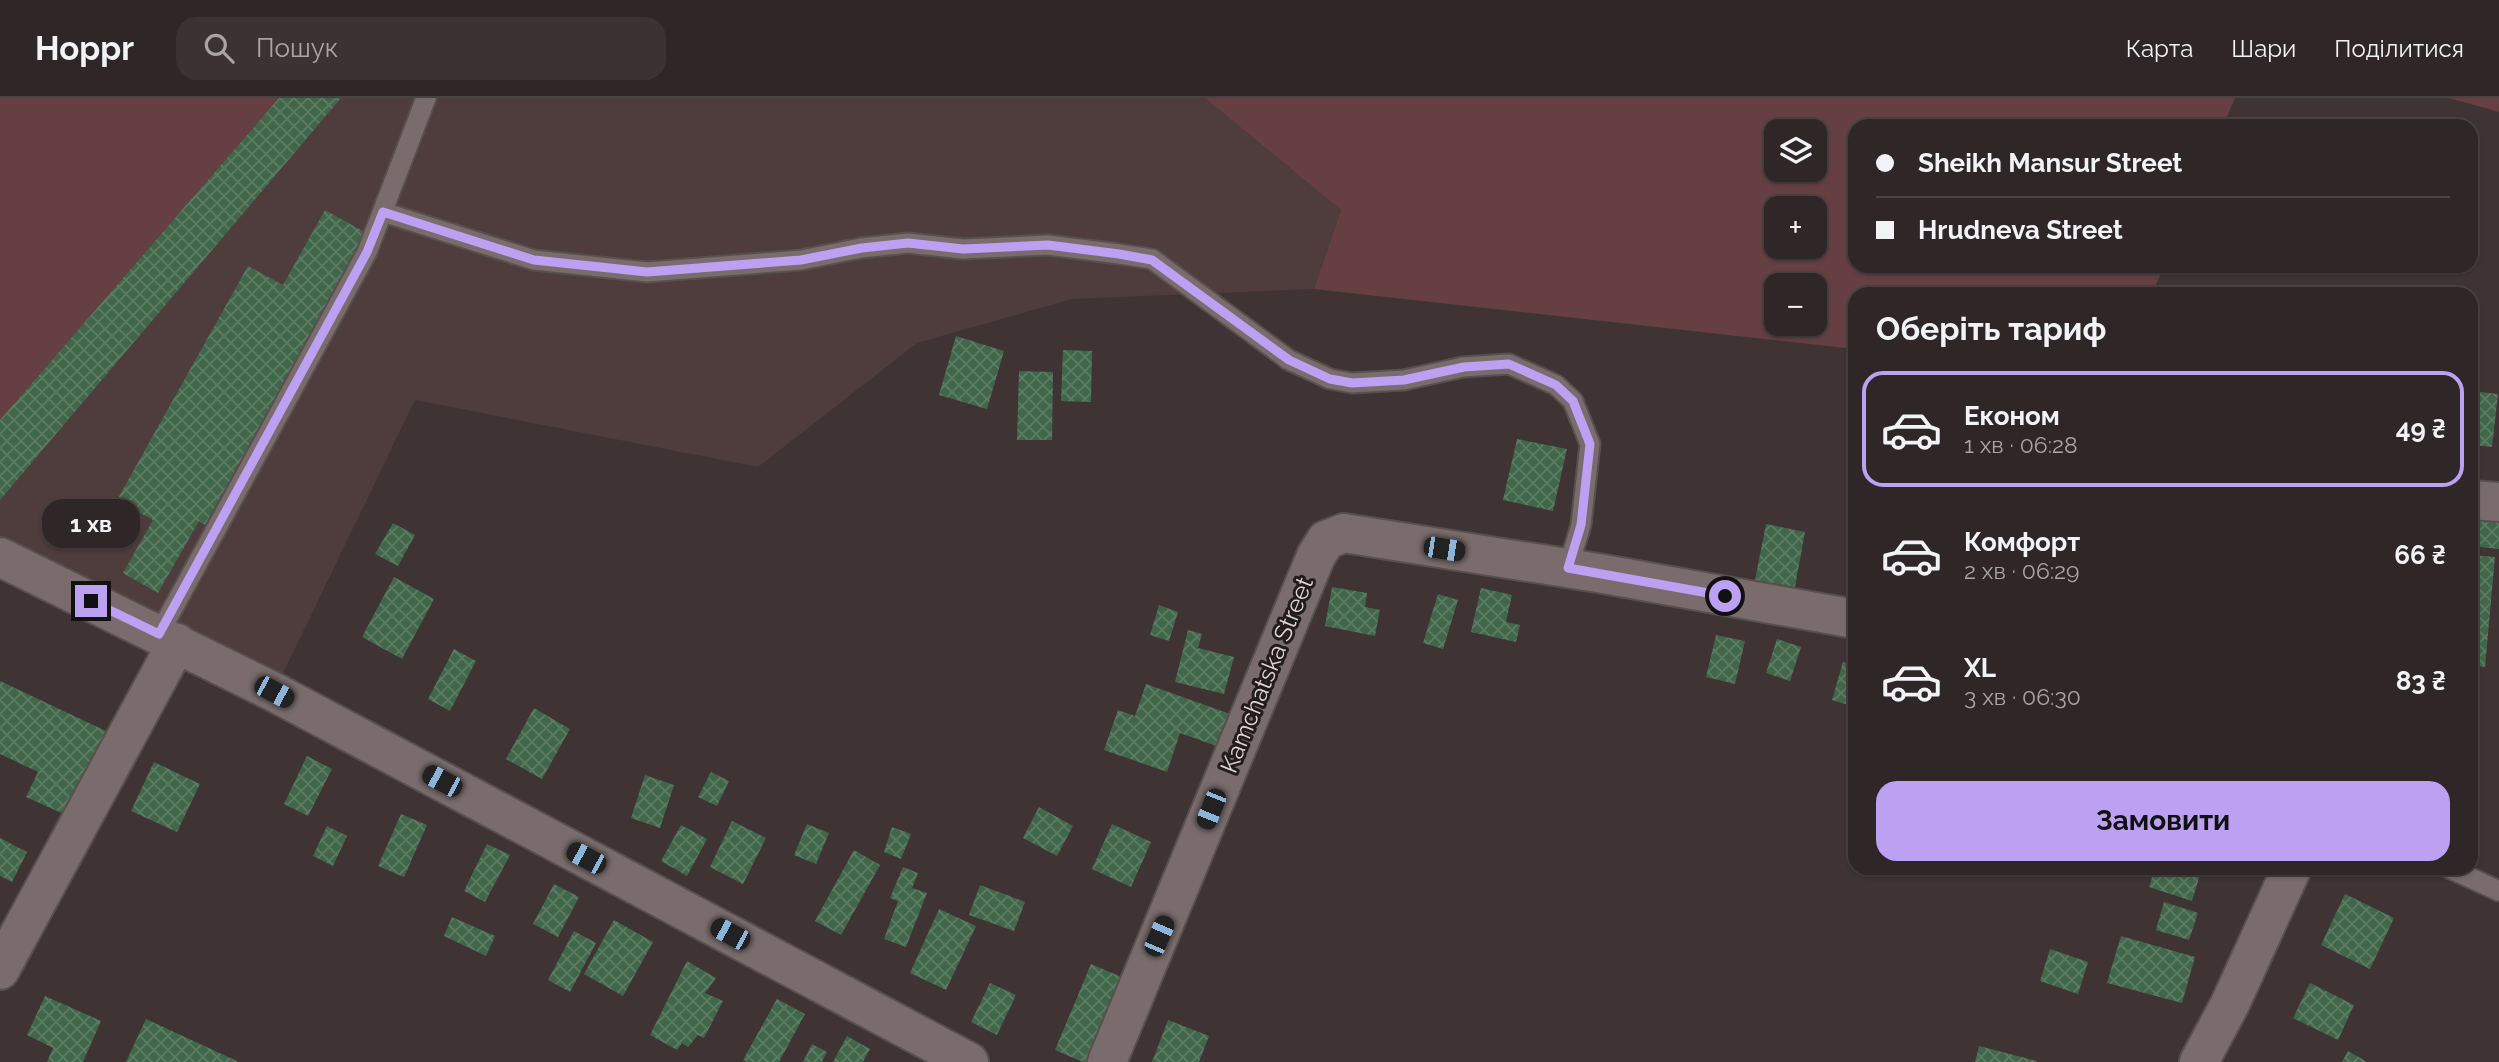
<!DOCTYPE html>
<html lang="uk">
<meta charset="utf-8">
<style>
:root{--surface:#2f2627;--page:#3b3233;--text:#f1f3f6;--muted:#a7a5a7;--line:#4a4344;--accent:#bca0f2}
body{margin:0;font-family:Raleway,sans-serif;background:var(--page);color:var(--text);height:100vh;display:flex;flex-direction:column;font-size:26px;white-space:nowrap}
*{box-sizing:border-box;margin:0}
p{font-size:23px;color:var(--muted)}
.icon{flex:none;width:38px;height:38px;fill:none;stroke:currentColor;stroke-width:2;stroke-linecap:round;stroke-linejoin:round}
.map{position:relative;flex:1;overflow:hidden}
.details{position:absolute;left:1848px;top:189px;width:630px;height:588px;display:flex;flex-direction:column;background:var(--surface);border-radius:21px;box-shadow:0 2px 5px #0004,0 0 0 2px var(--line)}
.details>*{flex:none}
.guide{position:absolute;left:1848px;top:21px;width:630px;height:154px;border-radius:21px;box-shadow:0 2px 5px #0004,0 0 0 2px var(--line);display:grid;align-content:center;height:154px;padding:0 28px;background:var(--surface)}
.buttons{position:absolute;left:1764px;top:21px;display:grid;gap:14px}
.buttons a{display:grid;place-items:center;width:63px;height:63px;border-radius:14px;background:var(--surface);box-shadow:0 2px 5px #0004,0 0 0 2px var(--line);font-size:35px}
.end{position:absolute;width:32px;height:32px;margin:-16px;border:9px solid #bca0f2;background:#111;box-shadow:0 0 0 4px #111}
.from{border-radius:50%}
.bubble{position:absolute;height:49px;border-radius:21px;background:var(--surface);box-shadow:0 2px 5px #0004,0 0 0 2px var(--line);font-size:23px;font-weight:700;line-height:49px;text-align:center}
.car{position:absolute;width:21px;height:42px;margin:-21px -10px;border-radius:9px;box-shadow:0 0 5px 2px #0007;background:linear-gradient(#222 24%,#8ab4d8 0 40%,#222 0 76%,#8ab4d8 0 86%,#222 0)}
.guide b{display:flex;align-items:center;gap:24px;height:66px;font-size:26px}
.guide b+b{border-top:2px solid var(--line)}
.guide i{width:18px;height:18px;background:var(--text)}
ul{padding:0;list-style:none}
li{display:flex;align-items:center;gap:21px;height:116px;margin:0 14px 10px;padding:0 14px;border:4px solid transparent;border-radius:21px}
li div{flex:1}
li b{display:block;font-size:26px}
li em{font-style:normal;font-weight:700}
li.selected{border-color:var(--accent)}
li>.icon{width:63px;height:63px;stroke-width:1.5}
h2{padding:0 28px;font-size:32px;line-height:84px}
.action{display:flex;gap:14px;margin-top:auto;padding:14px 28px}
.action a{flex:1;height:80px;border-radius:21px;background:var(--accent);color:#111;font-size:28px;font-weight:700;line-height:80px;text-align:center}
header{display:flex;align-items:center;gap:42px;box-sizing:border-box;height:98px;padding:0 35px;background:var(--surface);border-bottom:2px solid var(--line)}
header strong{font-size:33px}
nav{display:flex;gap:38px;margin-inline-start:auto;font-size:24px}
.search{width:490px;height:63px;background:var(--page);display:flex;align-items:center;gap:18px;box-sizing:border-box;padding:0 24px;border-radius:21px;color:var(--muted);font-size:26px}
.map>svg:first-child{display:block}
.built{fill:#4f3c3d}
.grass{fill:#663f43;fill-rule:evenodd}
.building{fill:url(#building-cross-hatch)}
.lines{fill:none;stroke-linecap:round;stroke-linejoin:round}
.service-casing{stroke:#584f4f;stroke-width:23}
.minor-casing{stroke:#584f4f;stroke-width:42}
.service{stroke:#7a6c6d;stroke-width:19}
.minor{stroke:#7a6c6d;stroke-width:38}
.route{stroke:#bca0f2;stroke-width:9}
.labels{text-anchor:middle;stroke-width:6;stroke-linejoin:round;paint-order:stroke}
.street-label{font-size:24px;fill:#dcd4d5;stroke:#221c1d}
</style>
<header>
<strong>Hoppr</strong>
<div class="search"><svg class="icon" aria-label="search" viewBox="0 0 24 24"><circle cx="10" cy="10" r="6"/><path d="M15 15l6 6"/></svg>Пошук</div>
<nav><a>Карта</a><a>Шари</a><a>Поділитися</a></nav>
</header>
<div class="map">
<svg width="2499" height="964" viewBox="0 0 2499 964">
<defs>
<pattern id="building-cross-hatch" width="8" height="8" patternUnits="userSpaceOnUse" patternTransform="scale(1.75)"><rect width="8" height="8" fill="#41674b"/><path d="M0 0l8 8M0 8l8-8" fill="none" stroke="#5c7c64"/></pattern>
</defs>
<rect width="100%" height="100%" fill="#3f3334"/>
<!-- built -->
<path class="built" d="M279 0H1205L1341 112 1314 191 1072 201 917 245 758 369 415 302 274 594 0 459V322Z"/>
<!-- grass -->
<g class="grass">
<path d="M0 0H279L0 322Z"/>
<path d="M1205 0H2235L2223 28H1855V168H2164L2152 196H1855V251L1314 191 1341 112ZM1776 33H1815V72H1776ZM1815 110V149H1776V110ZM1776 187H1815V226H1776Z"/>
<path d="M2449 0H2499V14Z"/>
</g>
<!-- building -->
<g class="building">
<path d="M279 0H341L0 402V322Z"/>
<path d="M325 112 368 136 205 427 199 423 158 495 123 475 153 422 117 402 248 168 283 187Z"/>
<path d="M956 238 1004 253 987 311 939 297Z"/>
<path d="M1063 252 1092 253 1091 304 1061 303Z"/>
<path d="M1019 273 1053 274 1052 342H1017Z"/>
<path d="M2471 293 2498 296 2492 349 2471 347Z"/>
<path d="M1517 341 1567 351 1553 413 1503 402Z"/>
<path d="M2471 414 2499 417V451L2471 448Z"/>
<path d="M393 425 415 437 398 468 375 456Z"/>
<path d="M1766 426 1805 434 1795 489 1755 482Z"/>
<path d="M2471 457 2495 459 2485 569 2471 567Z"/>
<path d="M394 479 434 501 402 561 362 539Z"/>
<path d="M1332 489 1367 495 1365 509 1380 512 1375 538 1325 528Z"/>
<path d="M1481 490 1512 497 1506 524 1520 527 1516 544 1471 534Z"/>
<path d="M1438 496 1458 502 1443 551 1423 545Z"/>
<path d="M1159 507 1178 514 1169 543 1150 537Z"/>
<path d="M1188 532 1202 536 1198 550 1234 559 1224 596 1175 584Z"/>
<path d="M1716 537 1745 543 1735 586 1706 579Z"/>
<path d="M1777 541 1801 549 1790 583 1766 575Z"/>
<path d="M454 551 476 563 450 613 428 601Z"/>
<path d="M1843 564 1855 567V609L1832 602Z"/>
<path d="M0 583 106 633 66 717 26 699 38 674 0 656Z"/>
<path d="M1146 586 1233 617 1222 650 1180 635 1167 674 1104 652 1118 612 1135 618Z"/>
<path d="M534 610 570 631 542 681 506 661Z"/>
<path d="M307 658 332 671 308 718 284 706Z"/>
<path d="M154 664 200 686 177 734 131 713Z"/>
<path d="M711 674 729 683 717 708 698 699Z"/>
<path d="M645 677 674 687 660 730 631 720Z"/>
<path d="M1039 709 1073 728 1057 758 1023 740Z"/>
<path d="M401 716 427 727 404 779 378 768Z"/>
<path d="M732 723 766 740 743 786 710 769Z"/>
<path d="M807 726 829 735 816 766 794 757Z"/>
<path d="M1112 726 1151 744 1131 789 1092 771Z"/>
<path d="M681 727 707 741 687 778 661 763Z"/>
<path d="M327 728 347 738 333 768 313 758Z"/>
<path d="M892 729 911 736 901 761 884 754Z"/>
<path d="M0 740 27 754 12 784 0 778Z"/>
<path d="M487 746 510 757 485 804 464 793Z"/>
<path d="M854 752 880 767 841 837 815 823Z"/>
<path d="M903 769 918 775 912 790 927 795 906 849 884 841 898 803 890 800Z"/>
<path d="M2155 770H2202L2192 803 2149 789Z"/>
<path d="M554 786 579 799 558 839 533 826Z"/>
<path d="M980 787 1025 804 1014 833 969 817Z"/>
<path d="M2345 796 2394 820 2370 871 2321 847Z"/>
<path d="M2164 804 2198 815 2189 842 2156 832Z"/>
<path d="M939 811 976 828 946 892 910 875Z"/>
<path d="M452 819 495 838 486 858 444 838Z"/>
<path d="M614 822 653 844 623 898 584 876Z"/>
<path d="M574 833 596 845 570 894 548 882Z"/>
<path d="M2121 838 2195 859 2182 905 2107 885Z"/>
<path d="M2050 851 2088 864 2078 896 2040 883Z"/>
<path d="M687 863 716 880 705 895 723 903 704 940 698 937 688 949 682 945 677 952 650 937Z"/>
<path d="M1091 866 1124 880 1088 964H1083L1055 952Z"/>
<path d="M990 885 1016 897 997 937 971 924Z"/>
<path d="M2310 885 2354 907 2338 942 2293 920Z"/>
<path d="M45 898 101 923 83 964H47L53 950 27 937Z"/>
<path d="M777 901 805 916 779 964H747L743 962Z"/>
<path d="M146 921 239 964H126Z"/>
<path d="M1168 922 1209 938 1199 964H1152Z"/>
<path d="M847 938 870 951 863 964H833Z"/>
<path d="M812 946 827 954 822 964H803Z"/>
<path d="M1979 948 2037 963V964H1975Z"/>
<path d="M2348 953 2367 964H2342Z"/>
</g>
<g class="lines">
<defs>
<g id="service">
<path d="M383 114 534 162 647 174 801 162 861 150 908 145 963 151 1048 147 1119 156 1152 161 1289 262 1330 281 1352 285 1404 282 1463 269 1509 266 1556 287 1573 303 1590 346 1581 427 1568 470"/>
<path d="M159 536 367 154 426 0"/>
<path d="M2449 770 2499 793"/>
</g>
<g id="minor">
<path d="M2471 402 2499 404"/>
<path d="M0 459 274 594 969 964"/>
<path d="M0 872 177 545"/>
<path d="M1107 964 1316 458 1326 442 1344 435 1598 475 1855 521"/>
<path d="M2199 964 2230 906 2292 770"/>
</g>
</defs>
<!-- service casing -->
<use href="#service" class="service-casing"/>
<!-- minor casing -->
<use href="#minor" class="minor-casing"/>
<!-- service -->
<use href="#service" class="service"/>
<!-- minor -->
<use href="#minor" class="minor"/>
</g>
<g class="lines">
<!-- route -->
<path class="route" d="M91 503 159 536 367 154 383 114 534 162 647 174 801 162 862 150 908 145 963 151 1048 147 1119 156 1152 162 1289 262 1330 281 1352 285 1404 282 1464 269 1509 266 1556 287 1573 303 1590 346 1581 427 1568 470 1725 498"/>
</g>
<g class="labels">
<!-- street labels -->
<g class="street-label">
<text transform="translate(1267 577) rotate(-68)" y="8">Kamchatska Street</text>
</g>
</g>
</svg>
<div class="buttons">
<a><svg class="icon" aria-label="layers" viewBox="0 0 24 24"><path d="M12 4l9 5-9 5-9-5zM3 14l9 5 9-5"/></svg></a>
<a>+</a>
<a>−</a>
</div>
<i class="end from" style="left:1725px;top:498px"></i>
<i class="end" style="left:91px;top:503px"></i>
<div class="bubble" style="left:42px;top:401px;width:98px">1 хв</div>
<i class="car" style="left:1444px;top:451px;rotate:99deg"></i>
<i class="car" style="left:274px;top:594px;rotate:118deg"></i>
<i class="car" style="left:442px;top:683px;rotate:298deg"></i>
<i class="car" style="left:1211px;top:711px;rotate:202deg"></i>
<i class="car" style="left:586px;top:760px;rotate:298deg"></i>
<i class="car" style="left:730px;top:836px;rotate:298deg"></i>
<i class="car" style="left:1159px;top:838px;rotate:23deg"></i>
<div class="guide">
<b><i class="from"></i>Sheikh Mansur Street</b>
<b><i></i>Hrudneva Street</b>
</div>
<section class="details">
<h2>Оберіть тариф</h2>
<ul>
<li class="selected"><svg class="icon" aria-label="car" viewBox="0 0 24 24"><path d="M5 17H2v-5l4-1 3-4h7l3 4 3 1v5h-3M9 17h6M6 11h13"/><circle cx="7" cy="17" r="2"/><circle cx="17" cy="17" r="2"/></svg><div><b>Економ</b><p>1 хв · 06:28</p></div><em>49 ₴</em></li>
<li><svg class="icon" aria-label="car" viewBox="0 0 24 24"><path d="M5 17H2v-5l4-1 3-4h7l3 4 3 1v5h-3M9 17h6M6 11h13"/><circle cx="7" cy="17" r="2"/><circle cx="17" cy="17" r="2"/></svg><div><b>Комфорт</b><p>2 хв · 06:29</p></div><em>66 ₴</em></li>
<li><svg class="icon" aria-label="car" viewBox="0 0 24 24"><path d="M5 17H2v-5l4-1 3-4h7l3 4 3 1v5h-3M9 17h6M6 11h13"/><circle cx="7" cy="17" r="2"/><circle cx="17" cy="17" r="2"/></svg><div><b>XL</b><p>3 хв · 06:30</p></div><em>83 ₴</em></li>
</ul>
<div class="action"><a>Замовити</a></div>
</section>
</div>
